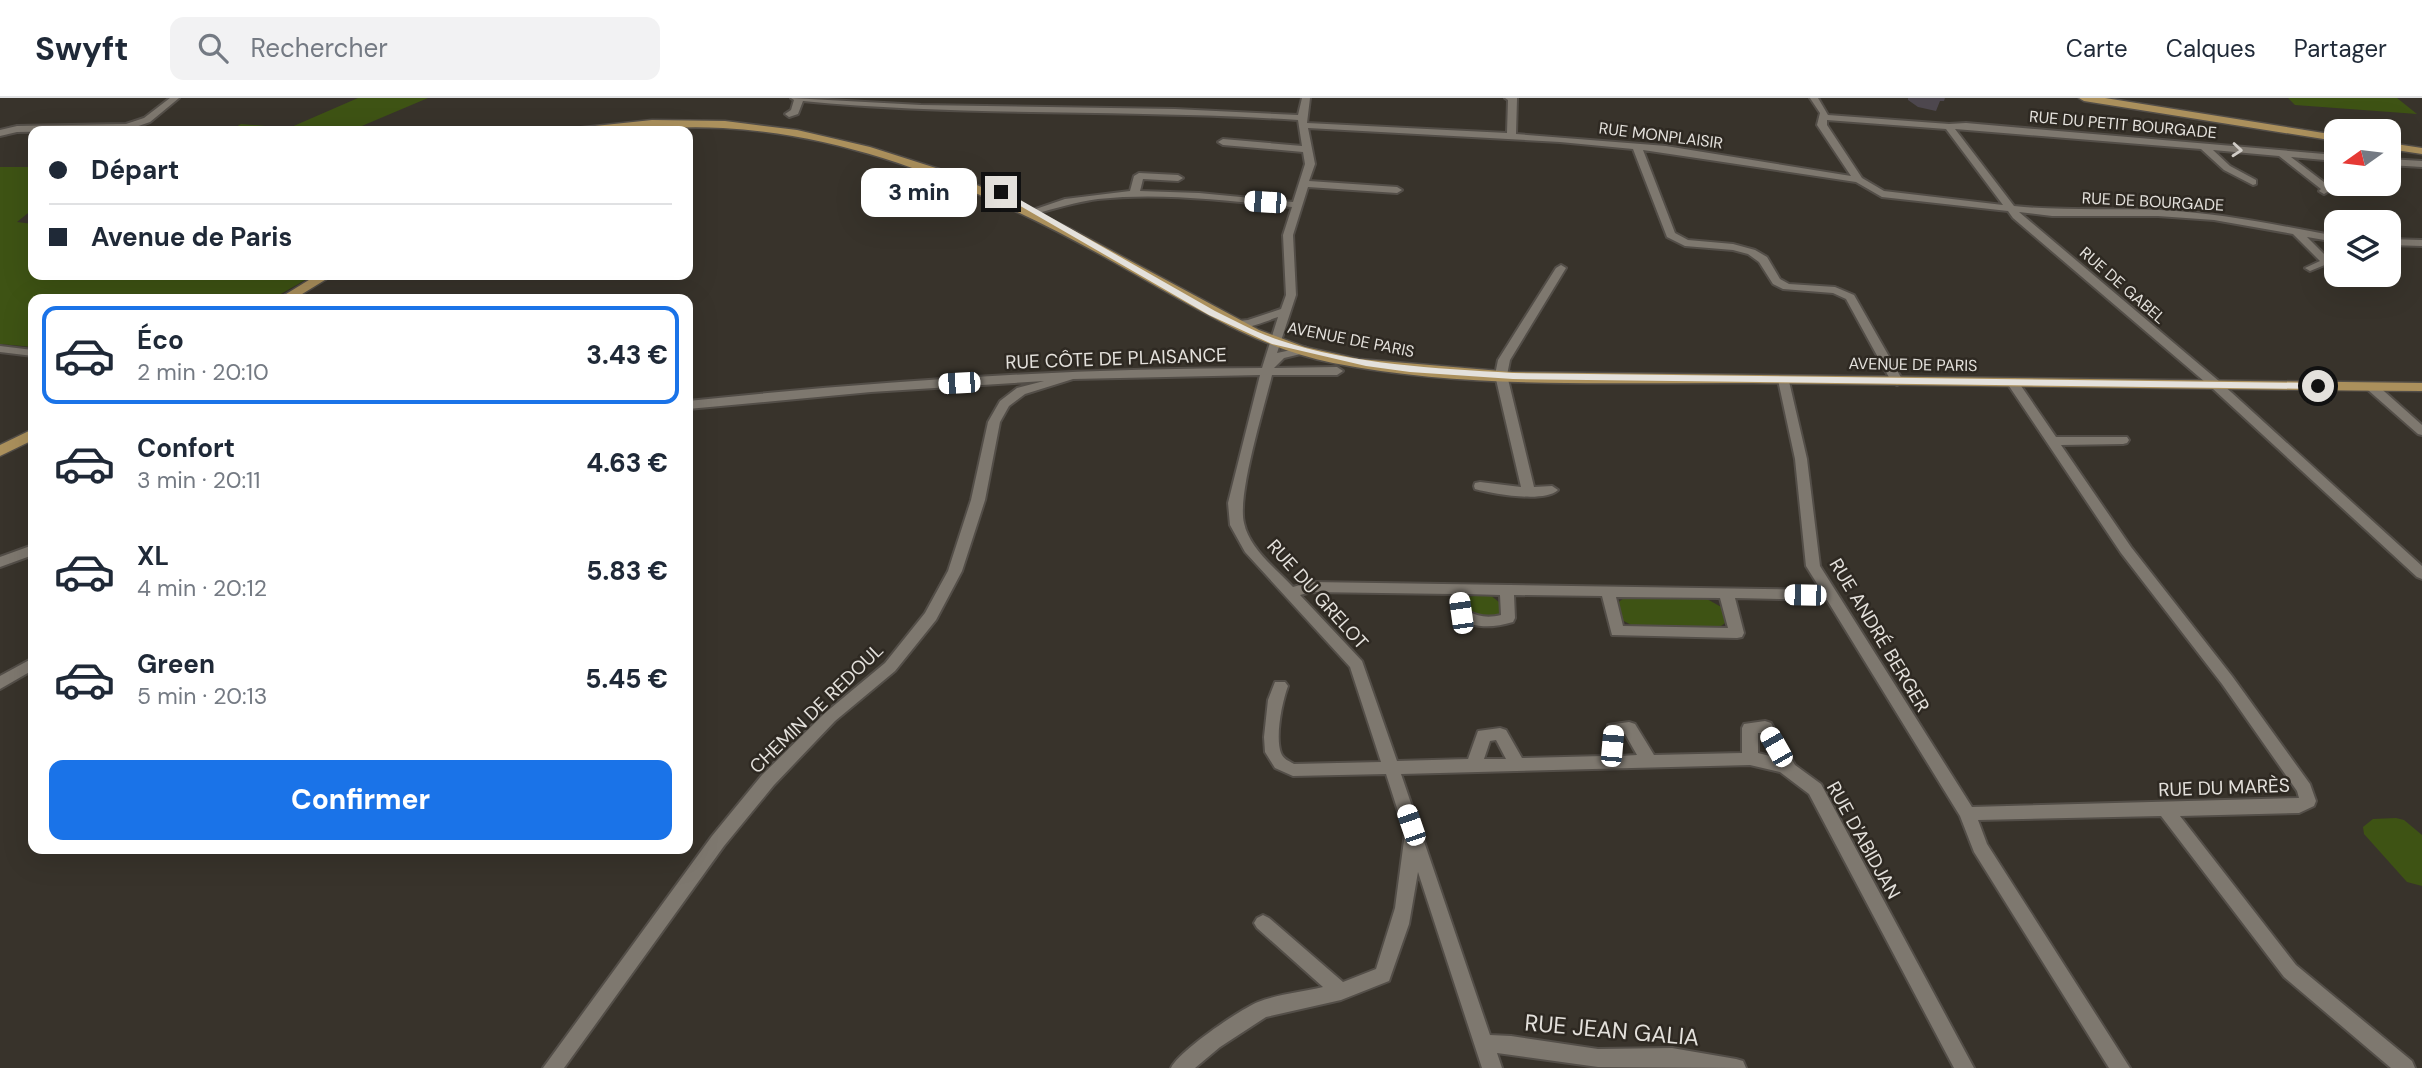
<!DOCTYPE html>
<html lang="fr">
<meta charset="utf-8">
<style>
:root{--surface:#fff;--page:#f2f2f3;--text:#1f2937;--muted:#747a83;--line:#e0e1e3;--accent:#1a73e8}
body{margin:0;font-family:"DM Sans",sans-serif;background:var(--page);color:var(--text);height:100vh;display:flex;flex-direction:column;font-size:26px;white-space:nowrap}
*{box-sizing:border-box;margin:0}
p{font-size:23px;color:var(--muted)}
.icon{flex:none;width:38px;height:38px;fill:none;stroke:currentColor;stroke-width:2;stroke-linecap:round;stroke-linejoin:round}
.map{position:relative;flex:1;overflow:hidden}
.drawer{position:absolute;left:28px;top:196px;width:665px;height:560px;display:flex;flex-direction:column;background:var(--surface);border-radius:14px;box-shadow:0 7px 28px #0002}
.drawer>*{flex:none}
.hud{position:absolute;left:28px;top:28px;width:665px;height:154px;border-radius:14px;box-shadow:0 7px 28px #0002;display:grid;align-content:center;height:154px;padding:0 21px;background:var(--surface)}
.needle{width:46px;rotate:256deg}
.fabs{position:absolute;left:2324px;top:21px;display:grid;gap:14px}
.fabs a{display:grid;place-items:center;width:77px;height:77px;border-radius:14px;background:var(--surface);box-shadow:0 7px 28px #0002;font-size:35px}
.end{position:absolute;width:32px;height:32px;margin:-16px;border:9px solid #e4e1dc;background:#111;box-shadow:0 0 0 4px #111}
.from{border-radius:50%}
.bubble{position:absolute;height:49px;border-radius:14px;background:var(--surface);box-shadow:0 7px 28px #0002;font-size:23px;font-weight:800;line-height:49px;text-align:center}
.car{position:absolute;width:21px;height:42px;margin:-21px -10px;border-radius:9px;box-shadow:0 0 5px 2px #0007;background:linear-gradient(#fff 24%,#345 0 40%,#fff 0 76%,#345 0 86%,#fff 0)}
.hud b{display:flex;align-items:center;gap:24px;height:66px;font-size:26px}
.hud b+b{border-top:2px solid var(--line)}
.hud i{width:18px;height:18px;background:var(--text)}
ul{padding:12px 0 0;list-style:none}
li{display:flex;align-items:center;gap:21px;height:98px;margin:0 14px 10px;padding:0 7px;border:4px solid transparent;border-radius:14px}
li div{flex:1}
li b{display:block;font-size:26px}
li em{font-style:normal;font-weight:800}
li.active{border-color:var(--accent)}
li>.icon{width:63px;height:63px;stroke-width:1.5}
.button{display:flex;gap:14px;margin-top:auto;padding:14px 21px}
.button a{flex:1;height:80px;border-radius:14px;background:var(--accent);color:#fff;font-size:28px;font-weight:800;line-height:80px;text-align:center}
header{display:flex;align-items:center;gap:42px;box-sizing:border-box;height:98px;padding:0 35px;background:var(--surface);border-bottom:2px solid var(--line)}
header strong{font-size:33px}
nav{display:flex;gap:38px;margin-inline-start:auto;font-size:24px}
.search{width:490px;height:63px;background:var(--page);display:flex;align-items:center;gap:18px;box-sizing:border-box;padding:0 24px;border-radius:14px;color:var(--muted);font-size:26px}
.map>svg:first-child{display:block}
.green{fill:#3e5314}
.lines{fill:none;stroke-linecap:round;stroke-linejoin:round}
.minor-casing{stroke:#534e48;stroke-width:4}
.major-casing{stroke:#534e48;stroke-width:3}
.minor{fill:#7e786f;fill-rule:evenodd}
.major{fill:#ab905c;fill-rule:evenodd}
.wall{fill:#4d474e}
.oneway{stroke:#d0ccc6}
.route{fill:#e4e1dc}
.labels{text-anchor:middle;stroke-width:5;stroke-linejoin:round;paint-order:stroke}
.far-street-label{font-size:16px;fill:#e4e1dc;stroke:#2e2922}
.street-label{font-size:19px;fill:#e4e1dc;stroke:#2e2922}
.near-street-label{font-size:23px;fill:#e4e1dc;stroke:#2e2922}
</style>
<header>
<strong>Swyft</strong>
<div class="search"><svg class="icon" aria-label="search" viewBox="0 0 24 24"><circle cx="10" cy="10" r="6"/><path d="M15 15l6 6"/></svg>Rechercher</div>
<nav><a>Carte</a><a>Calques</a><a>Partager</a></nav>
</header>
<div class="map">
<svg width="2422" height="970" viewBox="0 0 2422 970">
<rect width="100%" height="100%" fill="#38332b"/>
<!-- green -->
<g class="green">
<path d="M358 0H428L350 33H229L241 26 289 30Z"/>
<path d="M2288 0H2397L2417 16 2295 7Z"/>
<path d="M0 69H33V111L17 124 33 126V177H314L272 201H33V249L0 246Z"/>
<path d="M1489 496 1500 505 1499 517 1480 520 1468 514 1466 499Z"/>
<path d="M1632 499 1707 501 1723 510 1728 523 1718 530 1635 529 1622 522 1616 506 1624 500Z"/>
<path d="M2396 720 2404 722 2422 737V788L2407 784 2364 736 2363 729 2373 721Z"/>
</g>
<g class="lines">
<defs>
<g id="minor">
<path d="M170 0H179L150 24 127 32 17 34 0 38V32L17 28 126 26 144 20Z"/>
<path d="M791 0 921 7 1175 11 1298 17 1302 0H1310L1307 25 1507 35 1508 2 1505 0H1517L1516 36 1666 48 1851 78 1817 27 1820 15 1810 0H1818L1828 17 1949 26 1966 25 2336 57V63L2291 59 2329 88V93L2324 96 2319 93 2321 91 2279 58 2213 52 2230 68 2256 82V86L2253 87 2224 72 2201 51 1955 31 2014 108C2063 113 2111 110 2160 112 2220 115 2278 127 2336 138V144L2307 139 2332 164 2310 173 2305 170 2320 163 2293 136 2214 122 2158 118H2052L2019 114 2220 284 2422 468V481L2417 479 2212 290 2013 120 2008 113 1882 99 1856 84 1643 52 1675 135 1688 142 1733 146 1755 152 1767 159 1780 181 1789 186 1835 189 1854 197 1903 283 1897 287 1891 283 1846 201 1833 195 1783 191 1773 186 1759 164 1748 156 1733 152 1685 148 1667 139 1633 51 1560 44 1308 30 1315 66 1309 83 1397 89 1402 92 1397 95 1308 89 1293 137 1296 197 1277 255 1305 249 1311 252 1309 254 1284 260 1274 270 1337 269 1343 273 1337 277H1272C1264 310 1237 397 1244 425 1249 450 1276 471 1293 489L1311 484 1821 492 1806 468 1795 361 1778 282 1784 278 1788 279 1807 361 1820 468 1972 709 2299 700 2297 693 2222 586 2121 455 2007 285 2009 282H2017L2056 339H2127L2129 342 2127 345 2123 346 2061 347 2131 449 2232 578 2310 686 2316 703 2314 708 2299 715 2180 718 2296 867 2412 963 2415 970H2391L2284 879 2161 718 1978 722 1987 746 2130 970H2109L1974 754 1960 718 1827 502 1735 500 1744 535 1742 539 1737 540 1612 537 1602 498 1514 497 1515 520 1513 524C1492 530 1475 531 1456 519L1452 496 1311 494 1300 497 1362 563 1397 663 1468 661 1478 633 1500 630 1506 632 1522 660 1604 658 1608 627 1629 624 1635 626 1654 657 1742 655V630L1744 626 1765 623 1771 625 1795 667 1821 686 1974 970H1954L1809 696 1780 674 1750 667 1401 676 1490 937 1511 938 1598 951 1672 950 1736 961 1743 963 1746 970 1598 969 1497 955 1502 970H1482L1418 774 1409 826 1389 883 1341 902 1266 919 1220 949 1195 970H1171C1179 953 1239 912 1258 904 1278 896 1302 894 1323 889L1257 830 1254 825 1257 820 1263 817 1269 820 1343 884 1376 871 1395 810 1405 735 1386 676 1293 678 1275 670 1265 654 1264 639 1268 602 1275 584H1285L1288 588C1282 604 1275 639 1281 655 1283 661 1289 663 1294 666L1381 664 1350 569 1245 454 1230 427 1228 405 1260 277 1073 281 1025 296 1009 308 1000 324 985 402 962 473 936 522 895 573 835 623 774 687 724 748 564 970H543L712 738 762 677 825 615 885 565 925 515 948 473 971 402 988 324 1000 303 1017 290 1044 283 871 294 688 311V303C878 283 1070 270 1262 270L1278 219C1263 224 1241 235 1227 226L1229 224 1248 222 1281 211 1286 197 1283 137 1292 109C1227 103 1162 94 1098 101 1076 104 1056 110 1035 116L1030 113 1065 101 1130 93 1134 78 1139 75 1178 77 1183 80 1178 83 1143 81 1140 93 1199 95 1293 104 1305 66 1303 54 1223 47 1218 44 1223 41 1302 48 1298 22C1133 11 967 19 803 3L798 16 789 19 785 16 791 12 794 2ZM1827 22 1946 31 2003 107 1884 93 1862 80 1827 27ZM1466 496 1500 497 1501 517C1489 520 1478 519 1468 513ZM1616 499 1720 500 1728 530 1623 528ZM1758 635H1761L1774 659 1758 655ZM1625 636 1637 657 1620 658 1621 637ZM1496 642 1506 661H1484L1490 643Z"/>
<path d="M2389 61 2422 63V69L2389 67Z"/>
<path d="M2389 141 2422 142V148L2389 147Z"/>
<path d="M1561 167 1566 170 1510 262 1507 277 1534 389 1552 388 1558 392C1544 405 1494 396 1475 391L1474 388 1475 385 1480 384 1521 389 1495 277 1498 262 1556 170Z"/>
<path d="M0 248 33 252V258L0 254Z"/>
<path d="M2372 285 2376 286 2422 327V337L2418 336 2368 292 2366 289Z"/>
<path d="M33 447V457L0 469V459Z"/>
<path d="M33 560V572L0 591V578Z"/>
</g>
<g id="major">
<path d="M2079 0H2105L2336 37V43L2084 3Z"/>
<path d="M652 22 725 23 797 32 870 49 939 71 1005 99 1071 131 1259 232 1305 249 1359 261 1512 274 2422 285V293C2199 291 1976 288 1753 285 1614 284 1470 292 1333 265 1263 251 1204 215 1142 180 1095 153 1047 127 998 105 912 65 818 35 723 30 672 27 621 34 570 33L576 30Z"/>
<path d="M2389 45 2422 50V56L2389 51Z"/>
<path d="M317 177H333L294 201H278Z"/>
<path d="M33 331V342L0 358V347Z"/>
</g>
</defs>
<!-- minor casing -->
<use href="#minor" class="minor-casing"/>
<!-- major casing -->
<use href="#major" class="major-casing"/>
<!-- minor -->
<use href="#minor" class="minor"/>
<!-- major -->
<use href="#major" class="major"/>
</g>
<!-- wall -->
<path class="wall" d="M1908 0H1945L1944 3H1940L1936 13 1918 9 1908 2Z"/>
<!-- one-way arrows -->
<defs><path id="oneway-chevron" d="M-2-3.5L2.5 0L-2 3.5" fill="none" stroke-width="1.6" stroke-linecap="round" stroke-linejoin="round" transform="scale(1.75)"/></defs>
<use class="oneway" href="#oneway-chevron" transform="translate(2237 52) rotate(5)"/>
<!-- route -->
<path class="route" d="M1001 91 1215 213C1236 223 1257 235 1279 242 1354 267 1434 270 1513 275L2318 285 2323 288 2318 291 1513 281 1410 274 1366 268 1272 246 1209 217 998 95Z"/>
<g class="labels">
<!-- far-street labels -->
<g class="far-street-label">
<text transform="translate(2123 26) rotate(5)" y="6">RUE DU PETIT BOURGADE</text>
<text transform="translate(1661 37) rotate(7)" y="6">RUE MONPLAISIR</text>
<text transform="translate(2153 103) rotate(3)" y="6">RUE DE BOURGADE</text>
<text transform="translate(2123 187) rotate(41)" y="6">RUE DE GABEL</text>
<text transform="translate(1351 241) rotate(11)" y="6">AVENUE DE PARIS</text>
<text transform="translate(1913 266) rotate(1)" y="6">AVENUE DE PARIS</text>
</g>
<!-- street labels -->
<g class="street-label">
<text transform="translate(1116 260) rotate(-2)" y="7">RUE CÔTE DE PLAISANCE</text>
<text transform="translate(1318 496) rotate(48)" y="7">RUE DU GRELOT</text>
<text transform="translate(1880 537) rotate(59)" y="7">RUE ANDRÉ BERGER</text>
<text transform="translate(816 610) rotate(-44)" y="7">CHEMIN DE REDOUL</text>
<text transform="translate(2224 689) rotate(-2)" y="7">RUE DU MARÈS</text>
<text transform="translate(1864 742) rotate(61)" y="7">RUE D'ABIDJAN</text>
</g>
<!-- near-street labels -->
<g class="near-street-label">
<text transform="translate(1612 932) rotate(5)" y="8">RUE JEAN GALIA</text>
</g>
</g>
</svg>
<div class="fabs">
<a><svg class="needle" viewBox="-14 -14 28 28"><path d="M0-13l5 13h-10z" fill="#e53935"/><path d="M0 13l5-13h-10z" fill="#747a83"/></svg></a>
<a><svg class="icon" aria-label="layers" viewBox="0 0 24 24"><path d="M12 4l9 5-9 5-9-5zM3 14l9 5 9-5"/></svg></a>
</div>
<i class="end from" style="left:2318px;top:288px"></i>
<i class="end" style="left:1001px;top:94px"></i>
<div class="bubble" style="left:861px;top:70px;width:116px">3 min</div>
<i class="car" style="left:1265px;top:104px;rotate:274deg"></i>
<i class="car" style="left:959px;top:285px;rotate:267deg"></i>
<i class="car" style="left:1805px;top:497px;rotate:271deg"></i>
<i class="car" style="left:1461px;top:515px;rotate:352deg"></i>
<i class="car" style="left:1612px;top:648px;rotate:5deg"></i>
<i class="car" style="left:1776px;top:649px;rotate:330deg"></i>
<i class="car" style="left:1411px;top:727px;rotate:341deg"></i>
<div class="hud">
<b><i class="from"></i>Départ</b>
<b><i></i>Avenue de Paris</b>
</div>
<section class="drawer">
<ul>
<li class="active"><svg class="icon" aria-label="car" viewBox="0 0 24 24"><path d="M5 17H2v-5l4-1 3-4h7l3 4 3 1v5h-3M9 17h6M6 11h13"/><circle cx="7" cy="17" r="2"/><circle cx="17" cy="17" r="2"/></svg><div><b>Éco</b><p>2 min · 20:10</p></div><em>3.43 €</em></li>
<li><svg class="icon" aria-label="car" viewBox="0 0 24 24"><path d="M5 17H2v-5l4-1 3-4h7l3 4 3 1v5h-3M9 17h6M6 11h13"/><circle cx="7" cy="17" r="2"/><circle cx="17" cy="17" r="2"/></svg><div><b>Confort</b><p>3 min · 20:11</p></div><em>4.63 €</em></li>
<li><svg class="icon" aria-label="car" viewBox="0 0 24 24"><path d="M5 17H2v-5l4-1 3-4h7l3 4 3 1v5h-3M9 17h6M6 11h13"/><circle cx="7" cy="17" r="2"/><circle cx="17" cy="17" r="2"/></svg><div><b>XL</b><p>4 min · 20:12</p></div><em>5.83 €</em></li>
<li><svg class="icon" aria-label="car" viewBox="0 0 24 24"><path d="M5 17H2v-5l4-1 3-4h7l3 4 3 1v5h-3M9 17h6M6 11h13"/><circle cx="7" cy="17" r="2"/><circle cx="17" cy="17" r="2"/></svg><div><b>Green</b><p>5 min · 20:13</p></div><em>5.45 €</em></li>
</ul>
<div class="button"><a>Confirmer</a></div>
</section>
</div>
